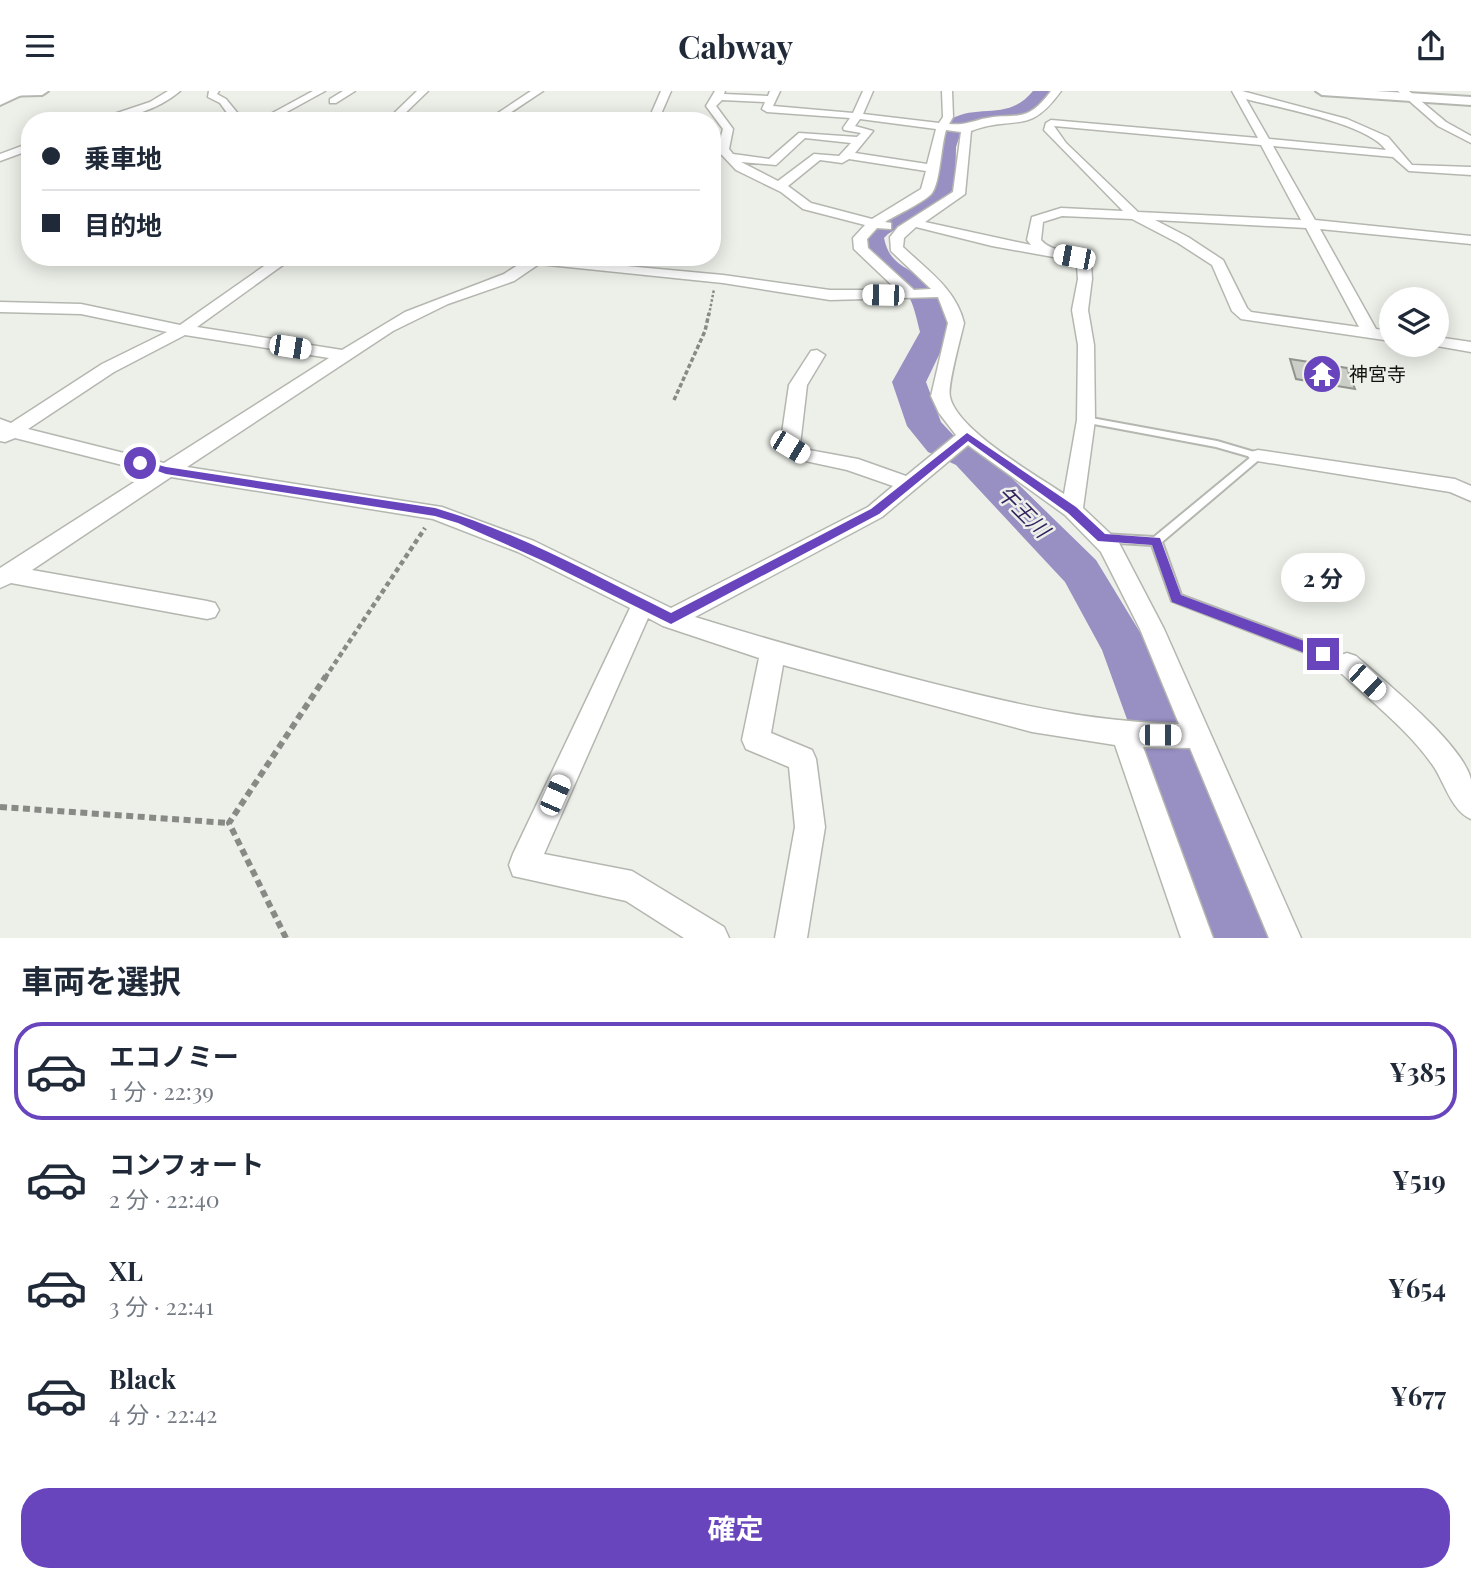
<!DOCTYPE html>
<html lang="ja">
<meta charset="utf-8">
<style>
:root{--surface:#fff;--page:#f2f2f3;--text:#1f2937;--muted:#747a83;--line:#e0e1e3;--accent:#6844bd}
body{margin:0;font-family:"Playfair Display","Noto Sans JP",serif;background:var(--page);color:var(--text);height:100vh;display:flex;flex-direction:column;font-size:26px;white-space:nowrap}
*{box-sizing:border-box;margin:0}
p{font-size:23px;color:var(--muted)}
.icon{flex:none;width:38px;height:38px;fill:none;stroke:currentColor;stroke-width:2;stroke-linecap:round;stroke-linejoin:round}
.map{position:relative;height:847px;overflow:hidden}
.side{display:flex;flex-direction:column;background:var(--surface);flex:1}
.side>*{flex:none}
.hud{position:absolute;left:21px;top:21px;width:700px;height:154px;border-radius:28px;box-shadow:0 4px 18px #0003;display:grid;align-content:center;height:154px;padding:0 21px;background:var(--surface)}
.tools{position:absolute;left:1379px;top:196px;display:grid;gap:14px}
.tools a{display:grid;place-items:center;width:70px;height:70px;border-radius:50%;background:var(--surface);box-shadow:0 4px 18px #0003;font-size:35px}
.end{position:absolute;width:32px;height:32px;margin:-16px;border:9px solid #6844bd;background:#fff;box-shadow:0 0 0 4px #fff}
.from{border-radius:50%}
.bubble{position:absolute;height:49px;border-radius:24px;background:var(--surface);box-shadow:0 4px 18px #0003;font-size:23px;font-weight:700;line-height:49px;text-align:center}
.car{position:absolute;width:21px;height:42px;margin:-21px -10px;border-radius:9px;box-shadow:0 0 5px 2px #0007;background:linear-gradient(#fff 24%,#345 0 40%,#fff 0 76%,#345 0 86%,#fff 0)}
.hud b{display:flex;align-items:center;gap:24px;height:66px;font-size:26px}
.hud b+b{border-top:2px solid var(--line)}
.hud i{width:18px;height:18px;background:var(--text)}
ul{padding:0;list-style:none}
li{display:flex;align-items:center;gap:21px;height:98px;margin:0 14px 10px;padding:0 7px;border:4px solid transparent;border-radius:28px}
li div{flex:1}
li b{display:block;font-size:26px}
li em{font-style:normal;font-weight:700}
li.active{border-color:var(--accent)}
li>.icon{width:63px;height:63px;stroke-width:1.5}
h2{padding:0 21px;font-size:32px;line-height:84px}
.cta{display:flex;gap:14px;margin-top:auto;padding:14px 21px}
.cta a{flex:1;height:80px;border-radius:28px;background:var(--accent);color:#fff;font-size:28px;font-weight:700;line-height:80px;text-align:center}
header{display:flex;justify-content:space-between;align-items:center;height:91px;padding:0 21px;background:var(--surface);font-size:32px;font-weight:700}
.map>svg:first-child{display:block}
.lines{fill:none;stroke-linecap:round;stroke-linejoin:round}
.river{fill:#988fc3;fill-rule:evenodd}
.building{fill:#cacec7;stroke:#91948e;stroke-width:2}
.service-casing{stroke:#b4b7b0;stroke-width:4}
.minor-casing{stroke:#b4b7b0;stroke-width:3}
.tertiary-casing{stroke:#b4b7b0;stroke-width:4}
.primary-casing{stroke:#b4b7b0;stroke-width:4}
.path-far3{stroke:#888a85;stroke-width:2.5;stroke-dasharray:2.5 2;stroke-linecap:butt}
.path-far2{stroke:#888a85;stroke-width:3.5;stroke-dasharray:4.5 2.5;stroke-linecap:butt}
.path-far1{stroke:#888a85;stroke-width:4.5;stroke-dasharray:5 3.5;stroke-linecap:butt}
.path{stroke:#888a85;stroke-width:6;stroke-dasharray:7 4.5;stroke-linecap:butt}
.service{fill:#fff;fill-rule:evenodd}
.minor{fill:#fff;fill-rule:evenodd}
.tertiary{fill:#fff;fill-rule:evenodd}
.primary{fill:#fff;fill-rule:evenodd}
.route{fill:#6844bd}
.labels{text-anchor:middle;stroke-width:5;stroke-linejoin:round;paint-order:stroke}
.poi-label{font-size:19px;fill:#121311;stroke:#edf0e9;text-anchor:start}
.water-label{font-size:21px;font-style:italic;fill:#321f5e;stroke:#edf0e9}
</style>
<header><svg class="icon" aria-label="menu" viewBox="0 0 24 24"><path d="M4 6h16M4 12h16M4 18h16"/></svg>Cabway<svg class="icon" aria-label="share" viewBox="0 0 24 24"><path d="M12 15V3M7 8l5-5 5 5M5 13v7h14v-7"/></svg></header>
<div class="map">
<svg width="1471" height="847" viewBox="0 0 1471 847">
<rect width="100%" height="100%" fill="#edf0e9"/>
<g class="lines">
<!-- river -->
<path class="river" d="M1033 0H1051C1017 51 993 16 962 38L956 56 955 97 943 108 888 143 884 147C890 177 911 175 929 194 941 207 945 225 950 241L926 291 941 331 954 345 982 358 1096 469 1149 556 1268 847H1206L1102 559 1065 491 956 374 928 361 907 335 892 291 920 241C917 230 915 218 910 208 893 180 865 190 858 145L879 126 932 94 937 49 946 31C976 10 1007 32 1033 0Z"/>
</g>
<!-- building -->
<path class="building" d="M1290 268 1347 277 1355 298 1296 288Z"/>
<g class="lines">
<defs>
<path id="service" d="M1086 326 1217 350 1261 363 1263 365 1261 367 1162 451 1181 504 1351 568 1353 572 1351 576 1347 577 1343 576 1172 510 1152 454 1102 451 1097 447 1102 443 1154 446 1251 366 1216 356 1083 331 1081 329 1083 327Z"/>
<g id="minor">
<path d="M168 0H180C158 19 122 30 93 30L150 11Z"/>
<path d="M209 0H219L217 3 226 8 244 30H233L220 12 208 6Z"/>
<path d="M313 0H325L274 28 265 26Z"/>
<path d="M343 0H355L336 12H330V8Z"/>
<path d="M417 0H428L397 30H386Z"/>
<path d="M531 0H543L498 30H486Z"/>
<path d="M661 0H671L658 30H648Z"/>
<path d="M715 0H725L724 3 768 5 770 0H780L773 15 853 22 863 0H873L863 23 939 32 943 26 942 0H952L953 26 949 33C962 34 969 32 982 28 1017 20 1025 35 1051 0H1061C1028 46 1015 23 971 40L965 103 925 131 1031 154 1027 149 1032 126 1061 117 1123 120 1044 39 1046 32 1051 29 1258 47 1232 0H1242L1347 28 1388 46 1412 74 1471 76V84L1409 80 1393 66 1273 55 1315 129 1471 145V153L1320 138 1376 238 1391 240V250L1241 228 1232 220 1212 174 1178 152 1132 128 1062 125 1043 131 1041 149C1054 164 1077 157 1091 173L1092 188 1088 219 1094 254 1095 329 1083 417 1118 450 1164 538 1301 847H1269L1190 657 1143 656 1213 847H1181L1115 654 1032 641 783 574 771 642 812 659 816 668 825 736 807 847H775L795 736 789 676 746 658 742 649 759 567 663 535 648 527 544 763 632 780 724 836 729 847H684L626 810 513 785 509 774 513 763 630 517 518 461 433 428 171 386 32 479 207 510 215 512 219 519 215 526 207 528 11 492 0 497V477L150 381 15 347 5 351 0 350V328L11 332 102 273 167 241 81 223 0 221V211L81 213 180 234 277 166H294L197 236 342 259 405 221 504 183 530 166 723 184 830 199H897L854 158 853 147 865 134 803 118 781 101 736 79 720 62H712V56H718L723 38 706 15ZM1246 8C1279 17 1367 32 1386 59L1269 48ZM722 9 765 11 762 18 767 21 850 27 843 37 844 39 861 42 857 46 799 42 769 68 733 63 729 58 733 38 716 15ZM860 28 936 38 927 73 855 62 873 40 855 35ZM1054 35 1261 54 1301 129 1138 121 1066 52ZM946 39 961 41 953 101 898 136 890 146 891 160 931 198 914 199 868 157 867 148 877 137 891 138V132L885 131C896 124 925 111 932 102 940 92 941 55 946 39ZM805 47 851 52 839 65 814 63 778 90 741 71 776 74ZM849 68 926 80 921 98 872 128 811 112 788 95 820 69 842 72ZM1155 129 1306 137 1359 236 1251 221 1247 217 1223 169 1188 146ZM916 136 992 155 1070 169 1077 175 1078 188 1072 219 1078 254 1077 329 1064 403C1036 384 957 339 950 306 947 295 961 246 964 232 956 198 927 179 903 156L904 147ZM539 173 723 192 830 209 938 206 948 232 931 305 939 322 956 344 906 385 858 368 809 359 800 354 807 294 825 264 817 259 811 260 789 294 780 356 796 368 847 379 893 395 868 416 671 517 534 450 442 416 187 376 393 240 448 213 514 190ZM185 244 329 267 164 372 28 338 114 281ZM968 354 1065 424 1101 461 1140 538 1179 633C1089 631 1014 613 927 591 849 571 772 550 695 526L882 426Z"/>
<path d="M1398 0H1409L1446 31 1471 45V52L1438 35Z"/>
<path d="M30 52V59L0 70V63Z"/>
<path d="M1437 246 1471 251V261L1431 254H1437Z"/>
<path d="M1258 359 1455 388 1471 395V410L1450 401 1251 369 1248 365 1251 361Z"/>
<path d="M1347 562 1356 565C1384 590 1464 654 1471 689 1471 701 1471 716 1471 728 1452 720 1445 693 1434 676 1409 639 1370 610 1338 579L1334 572 1338 565Z"/>
</g>
<g id="tertiary">
<path d="M0 0H48L42 4 0 5Z"/>
<path d="M1316 0H1376L1471 6V14L1322 4Z"/>
</g>
<path id="primary" d="M9 0H30L0 14V4Z"/>
</defs>
<!-- service casing -->
<use href="#service" class="service-casing"/>
<!-- minor casing -->
<use href="#minor" class="minor-casing"/>
<!-- tertiary casing -->
<use href="#tertiary" class="tertiary-casing"/>
<!-- primary casing -->
<use href="#primary" class="primary-casing"/>
<!-- path-far3 -->
<g class="path-far3">
<path d="M525 25 576 30"/>
<path d="M402 166 400 169 503 170"/>
<path d="M709 224 714 198"/>
</g>
<!-- path-far2 -->
<path class="path-far2" d="M674 309 705 240 709 222"/>
<!-- path-far1 -->
<path class="path-far1" d="M325 587 425 437"/>
<!-- path -->
<g class="path">
<path d="M0 716 229 732"/>
<path d="M286 847 229 732 326 585"/>
</g>
<!-- service -->
<use href="#service" class="service"/>
<!-- minor -->
<use href="#minor" class="minor"/>
<!-- tertiary -->
<use href="#tertiary" class="tertiary"/>
<!-- primary -->
<use href="#primary" class="primary"/>
</g>
<!-- route -->
<path class="route" d="M967 342 1076 416 1105 443 1160 447 1181 504 1328 559V567H1318L1172 511 1152 454 1098 450 1068 422 968 350 879 423 671 533 548 472 458 432 435 425 166 383 135 372 140 369 166 376 435 417C518 441 594 484 671 522L871 418Z"/>
<!-- icons -->
<defs>
<symbol id="temple-disc" viewBox="-11 -11 22 22"><circle r="9.5" fill="#6844bd" stroke="#edf0e9"/><path d="M0-6L5-2H3V0L6.5 2.5H4V6H1.5V3h-3V6H-4V2.5H-6.5L-3 0V-2H-5Z" fill="#fff"/></symbol>
</defs>
<g fill-rule="evenodd">
<use href="#temple-disc" x="1300" y="261" width="44" height="44"/>
</g>
<g class="labels">
<!-- poi labels -->
<g class="poi-label">
<text x="1349" y="290">神宮寺</text>
</g>
<!-- water labels -->
<g class="water-label">
<text transform="translate(1023 421) rotate(45)" y="7">午王川</text>
</g>
</g>
</svg>
<div class="tools">
<a><svg class="icon" aria-label="layers" viewBox="0 0 24 24"><path d="M12 4l9 5-9 5-9-5zM3 14l9 5 9-5"/></svg></a>
</div>
<i class="end from" style="left:140px;top:372px"></i>
<i class="end" style="left:1323px;top:563px"></i>
<div class="bubble" style="left:1281px;top:462px;width:84px">2 分</div>
<i class="car" style="left:1074px;top:166px;rotate:281deg"></i>
<i class="car" style="left:883px;top:204px;rotate:271deg"></i>
<i class="car" style="left:290px;top:256px;rotate:99deg"></i>
<i class="car" style="left:790px;top:356px;rotate:121deg"></i>
<i class="car" style="left:1367px;top:591px;rotate:133deg"></i>
<i class="car" style="left:1160px;top:644px;rotate:90deg"></i>
<i class="car" style="left:555px;top:704px;rotate:24deg"></i>
<div class="hud">
<b><i class="from"></i>乗車地</b>
<b><i></i>目的地</b>
</div>
</div>
<section class="side">
<h2>車両を選択</h2>
<ul>
<li class="active"><svg class="icon" aria-label="car" viewBox="0 0 24 24"><path d="M5 17H2v-5l4-1 3-4h7l3 4 3 1v5h-3M9 17h6M6 11h13"/><circle cx="7" cy="17" r="2"/><circle cx="17" cy="17" r="2"/></svg><div><b>エコノミー</b><p>1 分 · 22:39</p></div><em>¥385</em></li>
<li><svg class="icon" aria-label="car" viewBox="0 0 24 24"><path d="M5 17H2v-5l4-1 3-4h7l3 4 3 1v5h-3M9 17h6M6 11h13"/><circle cx="7" cy="17" r="2"/><circle cx="17" cy="17" r="2"/></svg><div><b>コンフォート</b><p>2 分 · 22:40</p></div><em>¥519</em></li>
<li><svg class="icon" aria-label="car" viewBox="0 0 24 24"><path d="M5 17H2v-5l4-1 3-4h7l3 4 3 1v5h-3M9 17h6M6 11h13"/><circle cx="7" cy="17" r="2"/><circle cx="17" cy="17" r="2"/></svg><div><b>XL</b><p>3 分 · 22:41</p></div><em>¥654</em></li>
<li><svg class="icon" aria-label="car" viewBox="0 0 24 24"><path d="M5 17H2v-5l4-1 3-4h7l3 4 3 1v5h-3M9 17h6M6 11h13"/><circle cx="7" cy="17" r="2"/><circle cx="17" cy="17" r="2"/></svg><div><b>Black</b><p>4 分 · 22:42</p></div><em>¥677</em></li>
</ul>
<div class="cta"><a>確定</a></div>
</section>
